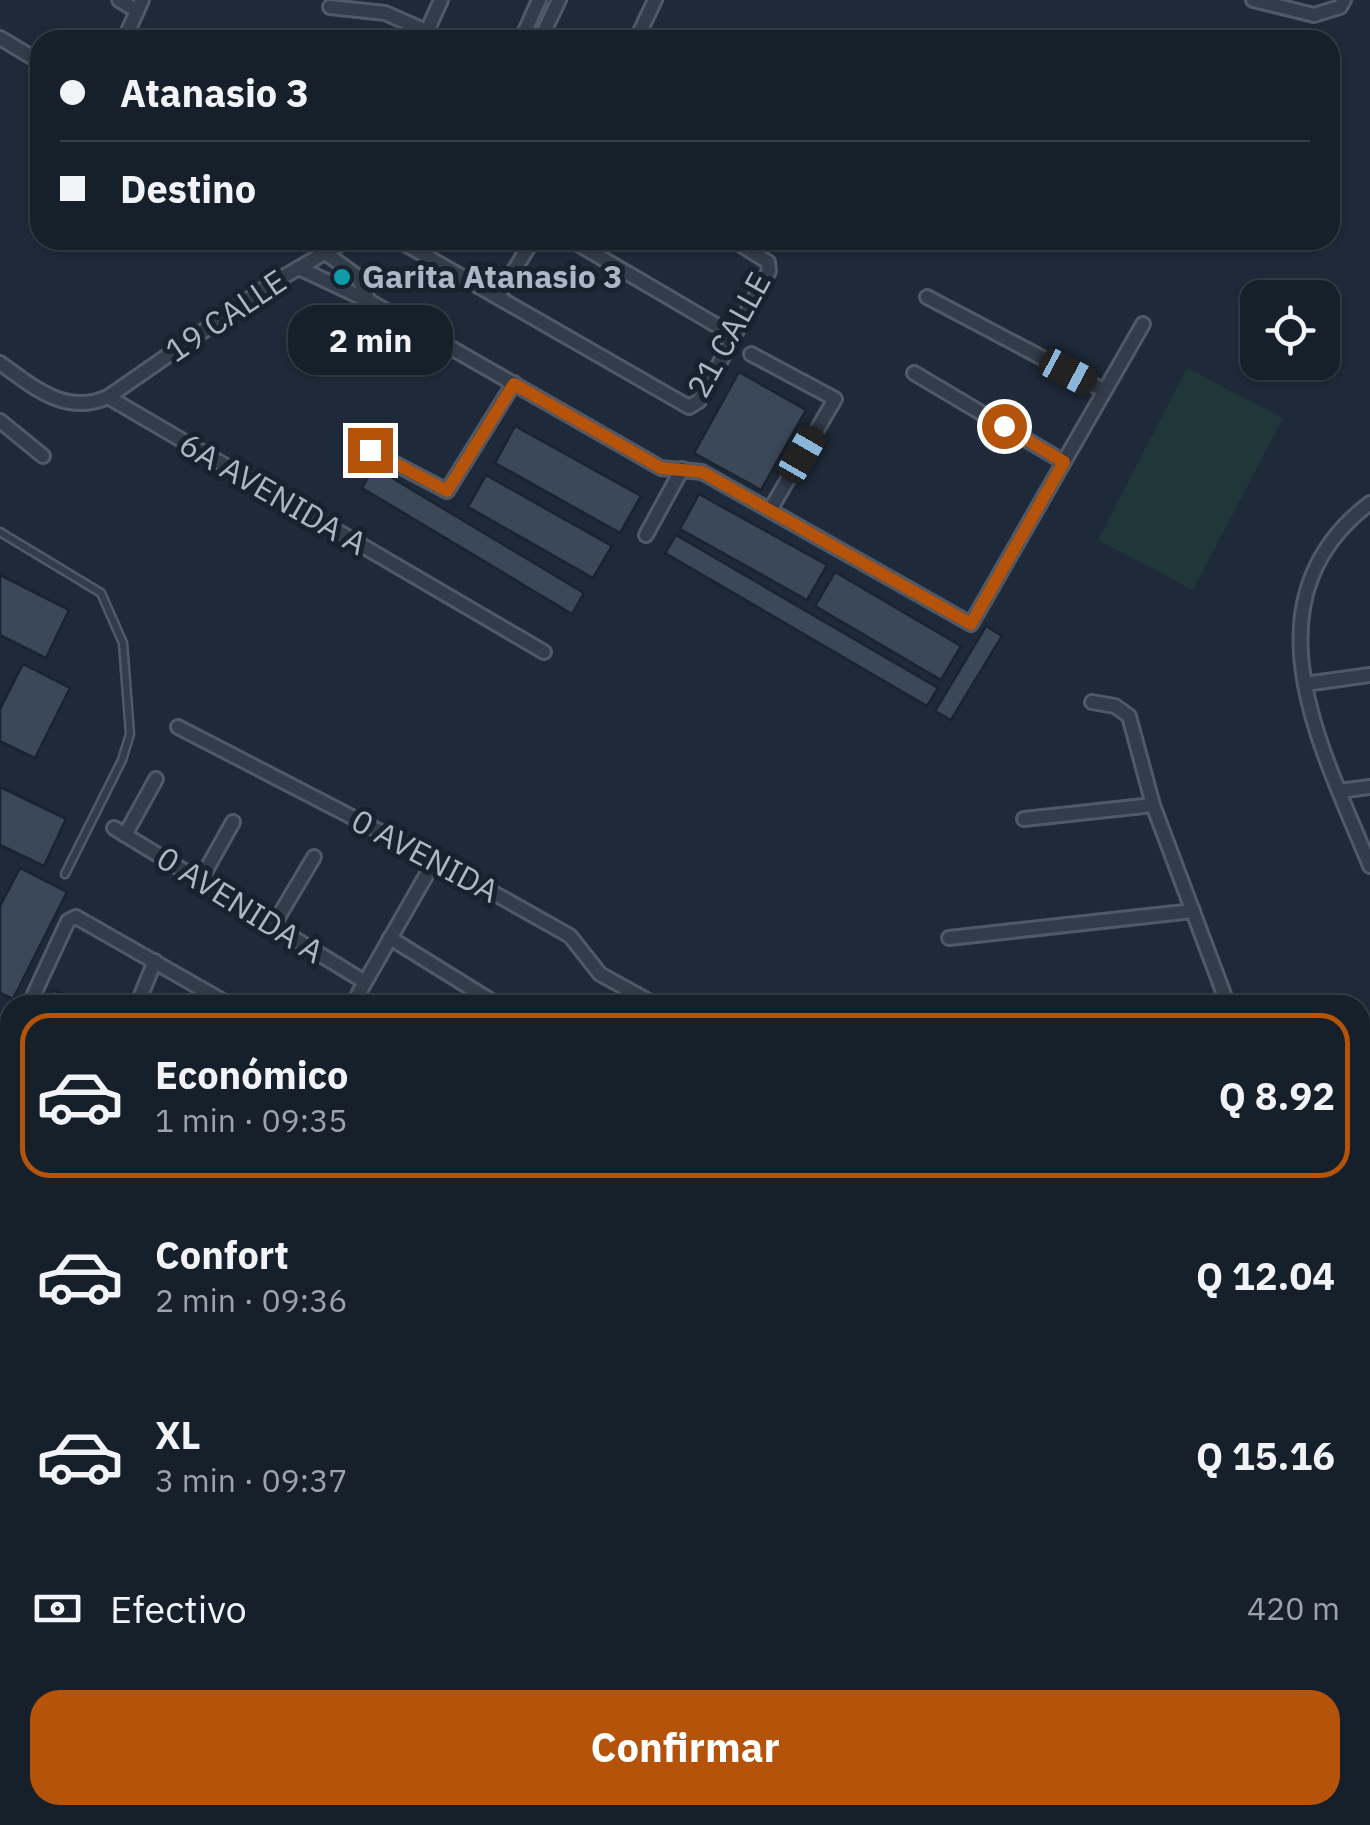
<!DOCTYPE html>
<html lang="es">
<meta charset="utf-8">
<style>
:root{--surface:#16202b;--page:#1f2833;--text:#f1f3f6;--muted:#9ea3a9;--line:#353e47;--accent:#b45309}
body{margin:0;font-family:"IBM Plex Sans",sans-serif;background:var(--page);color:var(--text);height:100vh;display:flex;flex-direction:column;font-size:38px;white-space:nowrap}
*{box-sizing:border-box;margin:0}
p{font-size:32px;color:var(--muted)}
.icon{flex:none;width:55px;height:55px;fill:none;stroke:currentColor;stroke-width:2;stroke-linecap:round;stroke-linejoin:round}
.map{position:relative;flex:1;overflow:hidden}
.side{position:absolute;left:0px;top:995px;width:1370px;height:830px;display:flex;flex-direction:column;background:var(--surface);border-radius:30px 30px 0 0;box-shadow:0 2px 8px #0004,0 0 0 2px var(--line)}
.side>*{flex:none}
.top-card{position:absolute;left:30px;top:30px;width:1310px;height:220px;border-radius:30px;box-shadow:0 2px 8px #0004,0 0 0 2px var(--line);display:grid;align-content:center;height:220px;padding:0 30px;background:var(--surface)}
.fabs{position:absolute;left:1240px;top:280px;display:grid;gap:20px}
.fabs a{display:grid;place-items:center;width:100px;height:100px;border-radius:20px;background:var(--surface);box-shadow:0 2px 8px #0004,0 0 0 2px var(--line);font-size:50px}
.end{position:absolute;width:45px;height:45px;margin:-22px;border:12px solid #b45309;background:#fff;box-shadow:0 0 0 5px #fff}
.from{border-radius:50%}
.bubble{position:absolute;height:70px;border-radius:30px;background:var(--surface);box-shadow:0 2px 8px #0004,0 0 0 2px var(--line);font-size:32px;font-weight:800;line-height:70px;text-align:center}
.car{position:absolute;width:30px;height:60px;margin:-30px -15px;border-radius:12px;box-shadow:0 0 8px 2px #0007;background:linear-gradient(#222 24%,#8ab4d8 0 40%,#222 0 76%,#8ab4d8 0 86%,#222 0)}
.top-card b{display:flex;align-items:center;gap:35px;height:95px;font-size:38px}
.top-card b+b{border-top:2px solid var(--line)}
.top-card i{width:25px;height:25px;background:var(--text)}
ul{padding:18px 0 0;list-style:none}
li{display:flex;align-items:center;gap:30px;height:165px;margin:0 20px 15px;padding:0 10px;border:5px solid transparent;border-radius:30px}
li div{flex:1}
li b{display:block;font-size:38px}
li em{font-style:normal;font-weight:800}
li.active{border-color:var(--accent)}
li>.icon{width:90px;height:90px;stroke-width:1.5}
.pay{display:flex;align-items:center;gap:25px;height:110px;padding:0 30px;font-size:38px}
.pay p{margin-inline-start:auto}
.cta{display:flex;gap:20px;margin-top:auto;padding:20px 30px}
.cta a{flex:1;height:115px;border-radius:30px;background:var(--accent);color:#fff;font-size:40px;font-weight:800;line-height:115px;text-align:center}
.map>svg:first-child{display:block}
.green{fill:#20373a}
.building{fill:#3a4859;stroke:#1a2330;stroke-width:2.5}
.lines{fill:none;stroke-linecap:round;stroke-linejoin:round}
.lane-casing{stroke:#505967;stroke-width:11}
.street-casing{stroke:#505967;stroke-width:18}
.secondary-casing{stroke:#505967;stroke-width:22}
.lane{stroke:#323c4a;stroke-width:6}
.street{stroke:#323c4a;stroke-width:12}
.secondary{stroke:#404a5d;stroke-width:18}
.route{stroke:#b45309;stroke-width:12}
.culture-dot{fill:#0f9aa8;stroke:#18212e;stroke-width:4}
.labels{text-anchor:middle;stroke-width:10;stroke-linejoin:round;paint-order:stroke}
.poi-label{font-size:32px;font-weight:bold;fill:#acb6c6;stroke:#18212e;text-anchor:start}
.street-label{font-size:32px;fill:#acb6c6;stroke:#18212e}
</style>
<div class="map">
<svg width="1370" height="1825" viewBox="0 0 1370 1825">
<rect width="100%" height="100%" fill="#1e2a39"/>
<!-- green -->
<path class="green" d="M1187 368 1283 418 1193 590 1098 540Z"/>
<!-- building -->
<g class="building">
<path d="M739 372 806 410 761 490 694 453Z"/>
<path d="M515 426 641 496 620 533 495 463Z"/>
<path d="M374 467 584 593 572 614 362 488Z"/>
<path d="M486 475 612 546 593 578 468 507Z"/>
<path d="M699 494 827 565 807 600 680 529Z"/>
<path d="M676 535 938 688 927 706 665 553Z"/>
<path d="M835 572 961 646 941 680 815 606Z"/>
<path d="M0 575 69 610 46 658 0 635Z"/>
<path d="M986 626 1002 636 951 720 935 711Z"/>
<path d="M23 664 70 688 35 758 0 741V709Z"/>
<path d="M0 787 66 819 44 866 0 845Z"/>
<path d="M20 868 67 892 13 999 0 993V906Z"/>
<path d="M53 990 87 1005H47Z"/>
</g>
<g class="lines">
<defs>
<path id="lane" d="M0 532 101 593 123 643 130 734 122 760 65 874"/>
<g id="street">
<path d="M119 0 137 11"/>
<path d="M1253 0 1314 15 1340 7 1344 0"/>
<path d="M330 7 385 13 426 31"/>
<path d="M0 38 40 62"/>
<path d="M124 40 142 0"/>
<path d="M423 40 441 0"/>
<path d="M521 40 539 0"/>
<path d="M540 40 559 0"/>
<path d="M636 40 655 0"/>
<path d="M398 240 689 407 699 401 769 271 768 262 733 240"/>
<path d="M571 240 733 335"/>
<path d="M324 252 357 276 369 301"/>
<path d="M299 268 369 301 661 468 702 472 971 624 1143 324"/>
<path d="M498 296 533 240"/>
<path d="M927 297 1103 390"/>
<path d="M751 354 835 399 770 510"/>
<path d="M0 363C33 387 66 416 108 397L271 284 347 240"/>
<path d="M914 373 1064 462"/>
<path d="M108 397 544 652"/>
<path d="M0 421 43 456"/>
<path d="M369 450 447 491 514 383"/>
<path d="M1370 503C1241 601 1322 748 1370 866"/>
<path d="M646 535 682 469"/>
<path d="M1305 684 1370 675"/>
<path d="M1092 702 1115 706 1129 716 1153 805 1228 1005"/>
<path d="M178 727 435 860 570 936 600 974 656 1005"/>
<path d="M1339 791 1370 787"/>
<path d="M1024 819 1153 805"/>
<path d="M114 828 365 982"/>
<path d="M125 835 156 779"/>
<path d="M200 881 233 822"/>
<path d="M273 926 314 857"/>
<path d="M390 938 498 1005"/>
<path d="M949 938 1193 911"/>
<path d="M29 1005 68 921 76 917 230 1005"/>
<path d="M137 1005 155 961"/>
<path d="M352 1005 435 860"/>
<path d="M0 1069 10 1047"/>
<path d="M0 1086 10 1091"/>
<path d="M0 1303 10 1283"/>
<path d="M0 1366 10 1370"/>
<path d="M0 1424 1 1421"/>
<path d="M0 1512 10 1516"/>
<path d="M0 1627 10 1609"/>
<path d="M0 1715 10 1723"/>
<path d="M1360 1794 1370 1809"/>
<path d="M137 1815 151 1825"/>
<path d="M1025 1815 1081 1825"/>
<path d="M43 1825 49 1815"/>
<path d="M187 1825 195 1815"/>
<path d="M349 1825 355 1815"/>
<path d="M644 1825 646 1815"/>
<path d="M706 1825 708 1815"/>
<path d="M803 1825 805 1815"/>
<path d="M863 1825 864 1815"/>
</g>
<g id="secondary">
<path d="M1360 1220 1370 1219"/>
<path d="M982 1825 984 1815"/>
</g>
</defs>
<!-- lane casing -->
<use href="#lane" class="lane-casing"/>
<!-- street casing -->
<use href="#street" class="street-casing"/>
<!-- secondary casing -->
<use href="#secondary" class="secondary-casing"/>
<!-- lane -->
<use href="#lane" class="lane"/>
<!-- street -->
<use href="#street" class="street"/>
<!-- secondary -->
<use href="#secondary" class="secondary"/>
</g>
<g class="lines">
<!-- route -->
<path class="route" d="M370 450 447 491 514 384 661 468 702 472 971 624 1064 462 1004 426"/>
</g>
<!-- markers -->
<circle class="culture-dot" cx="342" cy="277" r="10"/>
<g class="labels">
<!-- poi labels -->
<g class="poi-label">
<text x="362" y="288">Garita Atanasio 3</text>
</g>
<!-- street labels -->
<g class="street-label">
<text transform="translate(226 316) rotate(-34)" y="11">19 CALLE</text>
<text transform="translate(729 335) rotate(-61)" y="11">21 CALLE</text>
<text transform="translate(273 494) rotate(30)" y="11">6A AVENIDA A</text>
<text transform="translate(425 856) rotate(28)" y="11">0 AVENIDA</text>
<text transform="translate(240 905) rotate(32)" y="11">0 AVENIDA A</text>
</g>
</g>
</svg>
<div class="fabs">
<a><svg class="icon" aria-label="locate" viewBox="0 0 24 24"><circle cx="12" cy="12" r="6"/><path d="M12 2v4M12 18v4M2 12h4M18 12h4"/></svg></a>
</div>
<i class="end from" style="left:1004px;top:426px"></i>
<i class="end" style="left:370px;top:450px"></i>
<div class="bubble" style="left:288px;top:305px;width:165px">2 min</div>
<i class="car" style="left:1068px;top:372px;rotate:118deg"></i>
<i class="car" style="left:802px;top:454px;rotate:30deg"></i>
<div class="top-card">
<b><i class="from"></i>Atanasio 3</b>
<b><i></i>Destino</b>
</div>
<section class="side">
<ul>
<li class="active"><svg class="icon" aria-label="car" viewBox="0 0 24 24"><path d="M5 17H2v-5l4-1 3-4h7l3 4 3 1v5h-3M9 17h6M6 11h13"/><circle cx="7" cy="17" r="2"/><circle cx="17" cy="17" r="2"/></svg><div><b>Económico</b><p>1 min · 09:35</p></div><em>Q 8.92</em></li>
<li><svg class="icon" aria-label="car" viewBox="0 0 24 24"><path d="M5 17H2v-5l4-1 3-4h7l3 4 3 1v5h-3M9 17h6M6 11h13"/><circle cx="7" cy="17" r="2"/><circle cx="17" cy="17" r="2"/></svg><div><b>Confort</b><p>2 min · 09:36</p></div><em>Q 12.04</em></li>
<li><svg class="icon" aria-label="car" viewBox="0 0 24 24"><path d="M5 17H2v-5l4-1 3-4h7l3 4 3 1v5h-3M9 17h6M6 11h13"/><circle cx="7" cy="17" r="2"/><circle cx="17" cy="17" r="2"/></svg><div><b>XL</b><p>3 min · 09:37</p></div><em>Q 15.16</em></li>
</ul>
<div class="pay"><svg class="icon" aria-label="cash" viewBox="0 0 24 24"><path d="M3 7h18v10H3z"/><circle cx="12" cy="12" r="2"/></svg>Efectivo<p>420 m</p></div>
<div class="cta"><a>Confirmar</a></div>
</section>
</div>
